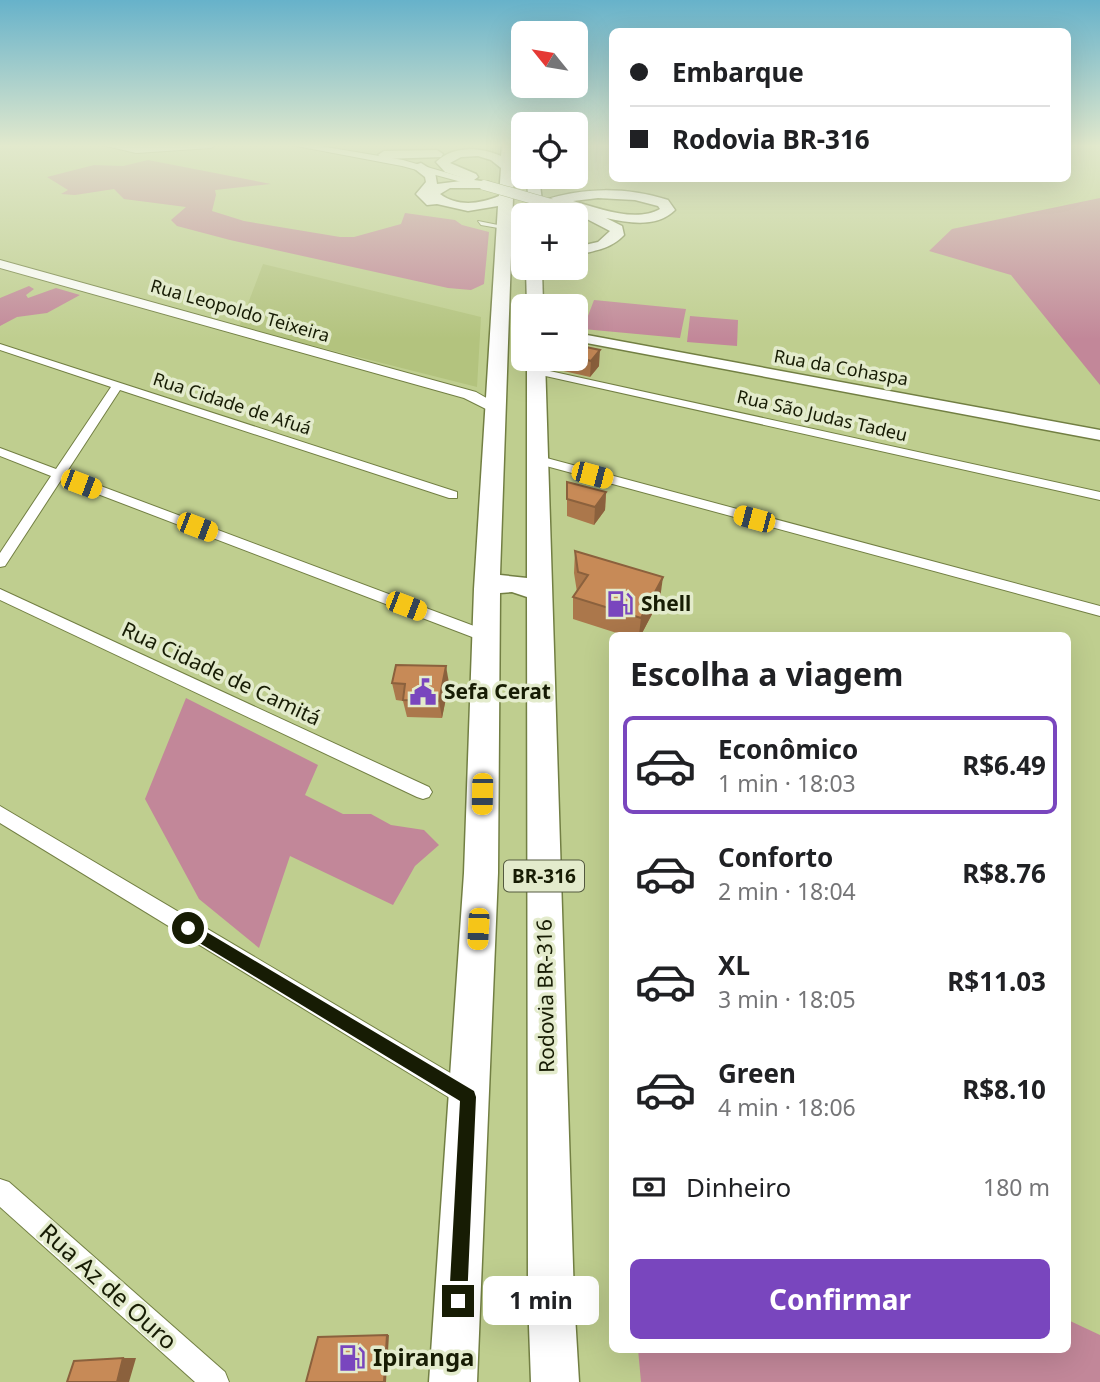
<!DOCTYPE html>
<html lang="pt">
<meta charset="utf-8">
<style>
:root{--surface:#fff;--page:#f2f2f2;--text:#202124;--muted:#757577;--line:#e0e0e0;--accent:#7946be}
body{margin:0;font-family:"Noto Sans",sans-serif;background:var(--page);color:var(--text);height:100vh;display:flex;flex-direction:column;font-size:26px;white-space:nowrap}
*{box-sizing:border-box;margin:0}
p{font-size:23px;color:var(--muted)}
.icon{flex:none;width:38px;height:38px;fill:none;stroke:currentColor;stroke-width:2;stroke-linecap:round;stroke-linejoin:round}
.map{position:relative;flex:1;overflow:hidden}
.drawer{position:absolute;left:609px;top:632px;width:462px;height:721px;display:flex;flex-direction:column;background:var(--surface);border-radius:10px;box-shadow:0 7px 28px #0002}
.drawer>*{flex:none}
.hud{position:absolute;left:609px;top:28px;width:462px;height:154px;border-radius:10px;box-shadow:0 7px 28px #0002;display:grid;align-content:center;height:154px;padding:0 21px;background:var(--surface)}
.needle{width:46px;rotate:300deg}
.tools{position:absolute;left:511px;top:21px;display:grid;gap:14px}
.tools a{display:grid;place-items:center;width:77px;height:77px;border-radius:10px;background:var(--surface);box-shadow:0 7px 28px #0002;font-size:35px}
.end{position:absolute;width:32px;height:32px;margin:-16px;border:9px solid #171c04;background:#fff;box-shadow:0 0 0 4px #fff}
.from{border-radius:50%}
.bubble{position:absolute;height:49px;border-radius:10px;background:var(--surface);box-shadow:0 7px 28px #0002;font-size:23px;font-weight:700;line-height:49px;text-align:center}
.car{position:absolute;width:21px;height:42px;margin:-21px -10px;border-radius:9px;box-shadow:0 0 5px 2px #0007;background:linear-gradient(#f5c518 24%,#345 0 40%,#f5c518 0 76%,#345 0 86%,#f5c518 0)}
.hud b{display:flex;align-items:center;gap:24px;height:66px;font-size:26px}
.hud b+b{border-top:2px solid var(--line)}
.hud i{width:18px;height:18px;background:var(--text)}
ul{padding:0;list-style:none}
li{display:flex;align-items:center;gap:21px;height:98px;margin:0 14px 10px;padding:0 7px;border:4px solid transparent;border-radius:10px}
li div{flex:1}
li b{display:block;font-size:26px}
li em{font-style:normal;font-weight:700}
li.selected{border-color:var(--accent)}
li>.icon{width:63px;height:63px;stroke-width:1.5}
h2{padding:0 21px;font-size:32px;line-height:84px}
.pay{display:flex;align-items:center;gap:18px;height:77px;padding:0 21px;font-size:26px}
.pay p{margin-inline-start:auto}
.button{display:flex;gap:14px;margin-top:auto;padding:14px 21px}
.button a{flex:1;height:80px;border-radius:10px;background:var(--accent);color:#fff;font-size:28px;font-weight:700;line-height:80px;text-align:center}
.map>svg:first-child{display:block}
.built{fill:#b3c37e}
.green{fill:#c28799}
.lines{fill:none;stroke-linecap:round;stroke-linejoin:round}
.minor-casing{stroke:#727f43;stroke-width:2}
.tertiary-casing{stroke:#727f43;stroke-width:3}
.secondary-casing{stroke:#727f43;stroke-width:2}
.trunk-casing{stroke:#727f43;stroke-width:3}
.minor{fill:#fff;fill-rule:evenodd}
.tertiary{fill:#fff;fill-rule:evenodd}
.secondary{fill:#fff;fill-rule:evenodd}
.trunk{fill:#fff;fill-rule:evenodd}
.secondary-bridge-casing{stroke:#727f43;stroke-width:11;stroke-linecap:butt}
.secondary-bridge{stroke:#fff;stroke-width:10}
.wall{fill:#ab774b}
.shaded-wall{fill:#8b613d}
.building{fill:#c78a57;stroke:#8b613d;stroke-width:2}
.route{fill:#171c04}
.labels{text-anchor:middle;stroke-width:7;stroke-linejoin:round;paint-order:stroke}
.far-street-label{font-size:18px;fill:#171c04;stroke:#e3ebcc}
.shield{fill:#e3ebcc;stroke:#545a40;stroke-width:2}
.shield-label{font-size:19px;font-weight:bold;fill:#171c04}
.poi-label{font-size:21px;font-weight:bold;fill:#171c04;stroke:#e3ebcc;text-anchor:start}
.street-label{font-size:21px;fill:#171c04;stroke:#e3ebcc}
.near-street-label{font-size:24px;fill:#171c04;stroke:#e3ebcc}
.near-poi-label{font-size:24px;font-weight:bold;fill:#171c04;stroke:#e3ebcc;text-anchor:start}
</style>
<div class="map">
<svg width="1100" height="1382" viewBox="0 0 1100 1382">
<rect width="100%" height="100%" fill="#bfce8f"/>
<!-- built -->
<path class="built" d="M263 264 481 317 477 387 239 327Z"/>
<!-- green -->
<g class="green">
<path d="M148 160 271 184 215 190 216 195 212 211 244 221 340 237H354L401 224 405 213 455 220 462 225 489 232 484 284 471 290 448 288 230 240 177 226 171 220 186 207 124 199 114 189 75 195 61 194 68 190 47 177 94 165 123 166Z"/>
<path d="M1100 198V385L1011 275 929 251 952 229Z"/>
<path d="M29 286 34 289 26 295 28 298 56 288 80 295 47 313 17 317 0 326V298Z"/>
<path d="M594 300 686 309 680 338 583 329Z"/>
<path d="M690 316 738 320 737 346 687 342Z"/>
<path d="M186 698 318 765 305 795 343 814H371L391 825 424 830 439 845 415 866 393 905 290 856 259 948 199 899 145 799Z"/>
<path d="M1068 1320 1100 1335V1382H641L638 1349H1068Z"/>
</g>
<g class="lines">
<defs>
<g id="minor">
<path d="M478 221 508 227 504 229 481 225Z"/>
<path d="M0 344 457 492V498H449L120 390 66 473 490 632 492 636 490 640H480L61 480 5 566 0 567V553L51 476 0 456V448L56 469 111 387 0 350Z"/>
<path d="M536 368 1100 492V500L532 373V369Z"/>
<path d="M539 456 1100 606V616L535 463 533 460Z"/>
<path d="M0 589 429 787 432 792 429 797 423 799 417 797 0 600Z"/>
<path d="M0 806 474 1087 477 1095 474 1103 466 1106 458 1103 0 823Z"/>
<path d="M0 1179 9 1182 225 1372 229 1382H195L0 1207Z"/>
</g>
<path id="tertiary" d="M576 333 1100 430V440L576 341Z"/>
<g id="secondary">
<path d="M102 145H216L211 148 136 153Z"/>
<path d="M291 145H314L403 160 489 185 484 188 402 166Z"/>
<path d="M551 201 591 212 593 214 587 217 547 206 546 204Z"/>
<path d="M0 260 476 392 504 408 502 411H490L464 398 0 268Z"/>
</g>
<g id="trunk">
<path d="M502 145H514V169L500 575 527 578V359H545L574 1298 579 1382H531L528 1298 527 597 512 592 500 593 498 873 477 1382H429L464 873 474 589 498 206 468 211 437 204 427 205 416 194 426 182 425 177 411 166 421 163 435 172 437 184 469 180 445 172 436 162C453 145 481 147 501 156ZM478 156 491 160 501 168 499 196C480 204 457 207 440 194L450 188H489V182L474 180 478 177 476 174 450 163 461 157Z"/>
<path d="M437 150 443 154 441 157 384 159 378 155 384 151Z"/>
<path d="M527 177H539L542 201C582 187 627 187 668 200L675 210C657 228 629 223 606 218L622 226 624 235C611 249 594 251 576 255V247L598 242 610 231 585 218V213L556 205 543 212V215H529ZM598 198 635 200 658 206 660 209C635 223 598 208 573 201Z"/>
<path d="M526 268H542L543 306H527Z"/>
</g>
</defs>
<!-- minor casing -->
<use href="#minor" class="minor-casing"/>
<!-- tertiary casing -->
<use href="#tertiary" class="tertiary-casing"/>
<!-- secondary casing -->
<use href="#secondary" class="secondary-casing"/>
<!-- trunk casing -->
<use href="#trunk" class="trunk-casing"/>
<!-- minor -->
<use href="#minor" class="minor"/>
<!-- tertiary -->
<use href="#tertiary" class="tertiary"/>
<!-- secondary -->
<use href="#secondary" class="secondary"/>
<!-- trunk -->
<use href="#trunk" class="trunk"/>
<defs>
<path id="secondary-bridge" d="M484 185 551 204"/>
</defs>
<!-- secondary-bridge casing -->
<use href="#secondary-bridge" class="secondary-bridge-casing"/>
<!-- secondary-bridge -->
<use href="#secondary-bridge" class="secondary-bridge"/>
</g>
<!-- wall -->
<g class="wall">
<path d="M576 345 599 366 590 377 559 370V359H576Z"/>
<path d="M567 482 606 492 605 510 594 525 567 516Z"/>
<path d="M575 551 660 599 641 635H623L573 619V597L577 592 574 573Z"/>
<path d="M392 683H449L442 718 407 717 403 701 396 700Z"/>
</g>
<!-- shaded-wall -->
<g class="shaded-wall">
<path d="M600 350 599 366 590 377 591 361Z"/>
<path d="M606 492 605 510 594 525 595 507Z"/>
<path d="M663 577 660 599 641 635H639L641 618Z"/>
<path d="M446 666 449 683 442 718 439 701Z"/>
<path d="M387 1335H389L386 1382H384Z"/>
<path d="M123 1358H136L129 1382H117Z"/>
</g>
<!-- building -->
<g class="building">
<path d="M576 345 600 350 591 361 576 357Z"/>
<path d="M567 482 606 492 595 507 567 499Z"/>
<path d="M575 551 663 577 641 618 573 597 588 575 578 572Z"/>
<path d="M396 665 446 666 439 701 403 700 405 684 392 683Z"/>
<path d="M387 1335 384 1382H306L318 1337Z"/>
<path d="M123 1358 117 1382H67L74 1361Z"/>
</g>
<!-- sky -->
<linearGradient id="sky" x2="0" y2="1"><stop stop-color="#67b2ca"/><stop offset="0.43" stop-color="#e2e9cd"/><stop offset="1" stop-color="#e2e9cd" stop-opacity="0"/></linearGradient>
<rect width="1100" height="339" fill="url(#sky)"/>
<!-- route -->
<path class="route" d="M188 921 474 1091 476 1097 467 1301 465 1308 458 1311 451 1308 449 1301 460 1101 183 933 181 928Z"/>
<!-- icons -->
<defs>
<symbol id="fuel-bare" viewBox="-9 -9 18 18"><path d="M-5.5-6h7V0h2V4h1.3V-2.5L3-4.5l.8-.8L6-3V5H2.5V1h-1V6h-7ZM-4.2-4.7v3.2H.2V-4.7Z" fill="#7946be" stroke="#e3ebcc" stroke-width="2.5" paint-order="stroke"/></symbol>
<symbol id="civic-bare" viewBox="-9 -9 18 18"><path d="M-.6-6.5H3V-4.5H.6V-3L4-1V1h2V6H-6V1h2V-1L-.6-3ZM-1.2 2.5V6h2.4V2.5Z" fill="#7946be" stroke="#e3ebcc" stroke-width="2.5" paint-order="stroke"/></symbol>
</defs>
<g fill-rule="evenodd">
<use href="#fuel-bare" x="601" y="585" width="38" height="38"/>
<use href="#civic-bare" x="404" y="673" width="38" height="38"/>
<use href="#fuel-bare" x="333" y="1339" width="38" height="38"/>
</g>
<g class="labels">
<!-- far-street labels -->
<g class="far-street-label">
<text transform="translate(240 311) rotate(16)" y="6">Rua Leopoldo Teixeira</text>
<text transform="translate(841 368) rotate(10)" y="6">Rua da Cohaspa</text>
<text transform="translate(232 404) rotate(18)" y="6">Rua Cidade de Afuá</text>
<text transform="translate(822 416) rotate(13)" y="6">Rua São Judas Tadeu</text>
</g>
<!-- shield labels -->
<rect class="shield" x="504" y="860.5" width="80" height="31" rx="5"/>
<g class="shield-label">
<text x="544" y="883">BR-316</text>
</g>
<!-- poi labels -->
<g class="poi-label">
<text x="641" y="611">Shell</text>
<text x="444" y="699">Sefa Cerat</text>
</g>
<!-- street labels -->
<g class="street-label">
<text transform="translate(221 674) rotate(25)" y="7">Rua Cidade de Camitá</text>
<text transform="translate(546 996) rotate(-91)" y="7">Rodovia BR-316</text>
</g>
<!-- near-street labels -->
<g class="near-street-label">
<text transform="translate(108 1287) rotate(42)" y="8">Rua Az de Ouro</text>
</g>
<!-- near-poi labels -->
<g class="near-poi-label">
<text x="373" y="1366">Ipiranga</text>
</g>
</g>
</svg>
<div class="tools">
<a><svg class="needle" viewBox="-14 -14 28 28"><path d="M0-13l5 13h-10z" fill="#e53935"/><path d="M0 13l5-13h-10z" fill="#757577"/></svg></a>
<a><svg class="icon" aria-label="locate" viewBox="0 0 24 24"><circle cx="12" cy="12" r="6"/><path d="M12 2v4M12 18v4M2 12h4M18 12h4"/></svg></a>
<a>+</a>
<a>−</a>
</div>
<i class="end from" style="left:188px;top:928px"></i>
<i class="end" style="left:458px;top:1301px"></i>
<div class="bubble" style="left:483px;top:1276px;width:116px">1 min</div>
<i class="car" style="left:592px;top:475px;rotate:105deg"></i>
<i class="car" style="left:81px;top:484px;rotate:111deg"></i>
<i class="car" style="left:754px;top:519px;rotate:285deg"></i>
<i class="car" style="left:197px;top:527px;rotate:111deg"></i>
<i class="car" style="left:406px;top:606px;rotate:111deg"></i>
<i class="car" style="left:482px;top:794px;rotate:181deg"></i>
<i class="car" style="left:478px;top:929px;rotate:183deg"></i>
<div class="hud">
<b><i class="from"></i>Embarque</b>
<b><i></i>Rodovia BR-316</b>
</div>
<section class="drawer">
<h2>Escolha a viagem</h2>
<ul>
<li class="selected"><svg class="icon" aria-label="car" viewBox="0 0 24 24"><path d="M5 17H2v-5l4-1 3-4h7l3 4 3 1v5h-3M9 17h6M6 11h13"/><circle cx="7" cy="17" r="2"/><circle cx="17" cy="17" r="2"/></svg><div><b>Econômico</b><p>1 min · 18:03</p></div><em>R$6.49</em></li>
<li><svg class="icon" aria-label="car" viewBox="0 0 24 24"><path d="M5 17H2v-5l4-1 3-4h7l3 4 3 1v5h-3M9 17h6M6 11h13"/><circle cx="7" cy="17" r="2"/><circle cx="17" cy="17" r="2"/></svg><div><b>Conforto</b><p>2 min · 18:04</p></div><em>R$8.76</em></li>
<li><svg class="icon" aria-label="car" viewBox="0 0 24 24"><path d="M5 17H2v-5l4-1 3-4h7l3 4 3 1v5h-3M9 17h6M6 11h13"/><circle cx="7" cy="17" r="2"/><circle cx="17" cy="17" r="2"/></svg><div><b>XL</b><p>3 min · 18:05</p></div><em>R$11.03</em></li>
<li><svg class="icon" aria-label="car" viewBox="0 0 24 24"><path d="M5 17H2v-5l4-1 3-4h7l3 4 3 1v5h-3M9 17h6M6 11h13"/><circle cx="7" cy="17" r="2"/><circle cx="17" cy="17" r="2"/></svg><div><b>Green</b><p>4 min · 18:06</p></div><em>R$8.10</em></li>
</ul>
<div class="pay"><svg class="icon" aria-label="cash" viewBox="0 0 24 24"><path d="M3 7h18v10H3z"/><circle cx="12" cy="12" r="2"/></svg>Dinheiro<p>180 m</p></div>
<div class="button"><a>Confirmar</a></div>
</section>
</div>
